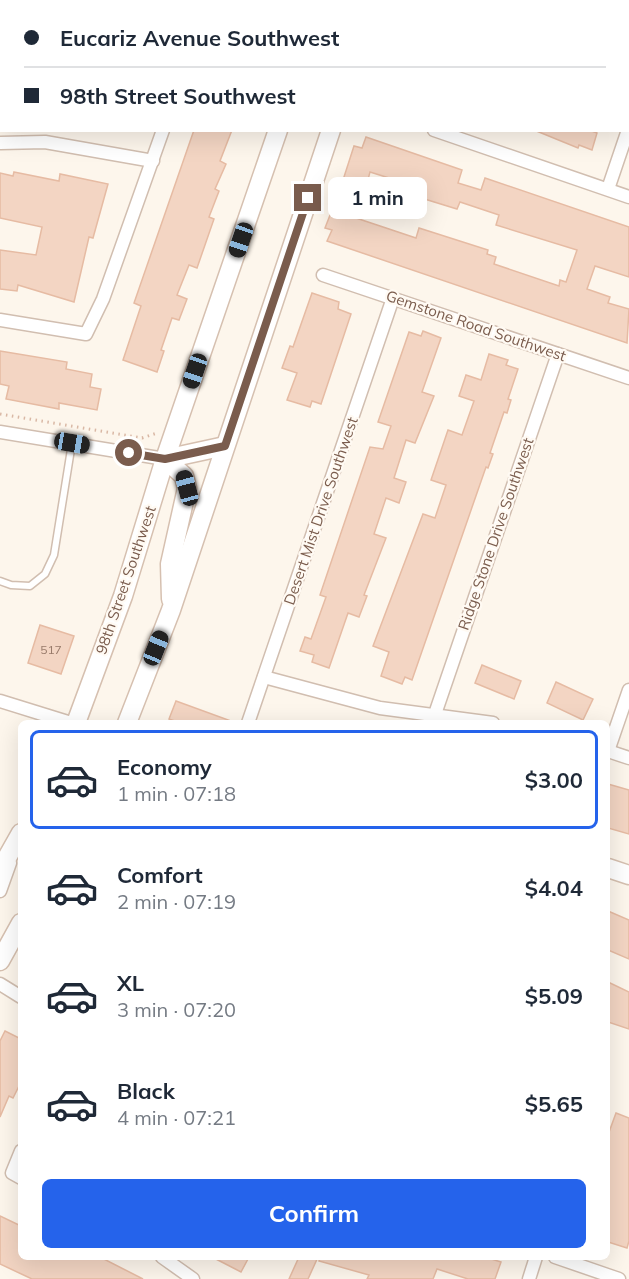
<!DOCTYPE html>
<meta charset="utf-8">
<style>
:root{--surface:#fff;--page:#f6f6f7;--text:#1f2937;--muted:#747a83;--line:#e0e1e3;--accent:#2563eb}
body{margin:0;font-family:Mulish,sans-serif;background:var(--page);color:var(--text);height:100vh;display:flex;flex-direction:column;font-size:22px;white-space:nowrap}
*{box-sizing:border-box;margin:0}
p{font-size:20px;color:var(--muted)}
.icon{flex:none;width:33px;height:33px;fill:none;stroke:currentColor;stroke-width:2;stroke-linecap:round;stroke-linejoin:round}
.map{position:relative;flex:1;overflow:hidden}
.drawer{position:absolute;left:18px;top:720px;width:592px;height:540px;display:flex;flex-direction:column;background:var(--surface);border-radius:9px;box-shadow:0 6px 24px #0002}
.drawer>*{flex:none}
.banner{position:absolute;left:0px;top:0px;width:630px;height:132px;box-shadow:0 6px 24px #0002;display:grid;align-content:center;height:132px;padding:0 24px;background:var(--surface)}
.end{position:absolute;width:27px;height:27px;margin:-14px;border:8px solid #7a5c4d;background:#fff;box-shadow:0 0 0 3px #fff}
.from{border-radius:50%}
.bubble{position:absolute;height:42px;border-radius:9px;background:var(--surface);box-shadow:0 6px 24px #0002;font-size:20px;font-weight:700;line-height:42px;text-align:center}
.car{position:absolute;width:18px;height:36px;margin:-18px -9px;border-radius:8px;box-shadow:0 0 4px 2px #0007;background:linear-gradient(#222 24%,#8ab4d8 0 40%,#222 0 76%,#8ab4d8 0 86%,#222 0)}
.banner b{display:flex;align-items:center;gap:21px;height:57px;font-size:22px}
.banner b+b{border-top:2px solid var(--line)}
.banner i{width:15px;height:15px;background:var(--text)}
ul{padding:10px 0 0;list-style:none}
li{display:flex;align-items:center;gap:18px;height:99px;margin:0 12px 9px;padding:0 12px;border:3px solid transparent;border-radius:9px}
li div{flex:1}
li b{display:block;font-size:22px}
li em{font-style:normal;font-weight:700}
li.active{border-color:var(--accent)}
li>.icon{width:54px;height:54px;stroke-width:1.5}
.button{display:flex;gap:12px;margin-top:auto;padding:12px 24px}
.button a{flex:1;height:69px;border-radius:9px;background:var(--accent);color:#fff;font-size:24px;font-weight:700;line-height:69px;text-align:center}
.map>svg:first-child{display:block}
.building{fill:#f3d5c3;stroke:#e6bba3;stroke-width:1.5}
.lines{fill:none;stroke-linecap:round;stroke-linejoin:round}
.lane-casing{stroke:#d1beb0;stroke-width:9}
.street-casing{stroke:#d1beb0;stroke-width:15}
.secondary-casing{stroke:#d6c0b0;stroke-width:21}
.path{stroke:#d9b8a5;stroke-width:3;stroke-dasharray:1.5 4.5;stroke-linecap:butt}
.lane{stroke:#fff;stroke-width:6}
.street{stroke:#fff;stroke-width:12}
.secondary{stroke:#fff;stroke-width:18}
.route{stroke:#7a5c4d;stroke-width:8}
.labels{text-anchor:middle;stroke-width:4.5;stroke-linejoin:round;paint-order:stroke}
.number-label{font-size:12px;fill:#987a6a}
.street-label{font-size:15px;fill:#7a5c4d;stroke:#fffaf3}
</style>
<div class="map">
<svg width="629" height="1279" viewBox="0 0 629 1279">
<rect width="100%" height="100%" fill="#fdf6ec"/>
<!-- building -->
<g class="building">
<path d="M194 130H232L220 161 226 164 215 189 219 191 209 217 214 219 197 268 189 265 177 295 187 299 179 320 172 318 161 350 164 351 157 372 123 360 141 306 134 303Z"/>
<path d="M534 130H589L597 133 592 150 579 145 578 148Z"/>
<path d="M366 137 462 170 458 183 481 190 485 178 629 227V277L595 266 587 289 610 297 608 303 629 309 627 343 327 241 332 230 325 228 332 210 416 238 419 228 488 250 487 254 496 257 494 264 559 286 560 280 566 282 577 250 496 225 499 215 460 202 457 209 405 193 408 184 370 172 366 187 343 180 354 146 362 148Z"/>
<path d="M14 172 59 181 60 174 108 184 93 238 89 237 74 302 18 285 17 291 0 289V250L36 255 42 227 0 218V173L13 176Z"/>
<path d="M312 293 339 302 338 309 351 314 321 404 312 401 310 407 287 400 297 373 282 368 290 346 293 347Z"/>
<path d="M423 331 441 338 422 392 434 396 415 443 406 440 394 478 406 482 399 503 386 498 374 534 386 538 364 595 367 596 359 617 348 613 329 668 312 662 314 655 300 651 305 637 311 639 326 597 320 595 370 447 383 449 391 426 378 422 409 332 421 336Z"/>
<path d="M0 351 67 362 66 369 92 374 90 387 101 389 97 410 59 403V409L6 399 9 386 0 384Z"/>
<path d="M489 354 508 360 506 365 518 369 508 399 511 400 507 413 504 412 490 453 493 454 488 468 486 467 412 680 405 677 402 684 381 676 389 652 373 646 423 514 435 518 446 485 431 480 448 430 462 435 474 401 459 396 466 375 481 380Z"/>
<path d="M40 625 74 636 61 674 28 663Z"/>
<path d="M482 665 521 681 514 699 475 683Z"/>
<path d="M556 682 593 699 583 720 547 703Z"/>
<path d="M176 701 231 721V723H180L169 719Z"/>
<path d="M608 784 629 790V834L608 828Z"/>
<path d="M608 911 629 920V959L608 950Z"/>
<path d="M608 982 629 992V1029L608 1022Z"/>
<path d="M5 1031 21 1039V1082L13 1098 9 1096 0 1117V1041Z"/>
<path d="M616 1113 629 1118V1241L627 1248 608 1242V1135Z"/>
<path d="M0 1216 21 1226V1257H100L143 1279H32L0 1264Z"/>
<path d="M212 1257H249L241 1272Z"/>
<path d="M299 1257H318L308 1279H289Z"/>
<path d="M320 1257H485L501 1262 495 1279H468L437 1269 433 1279H367L369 1275 319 1261Z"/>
</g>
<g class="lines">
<defs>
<path id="lane" d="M0 581 11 585 30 586 45 574 54 555 72 443"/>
<g id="street">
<path d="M207 2V0"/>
<path d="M487 2 488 0"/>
<path d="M434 130 629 197"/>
<path d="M0 143 45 142 153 161"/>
<path d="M608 189 628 130"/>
<path d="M323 275 629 378"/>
<path d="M0 320 86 334 103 299 163 130"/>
<path d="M0 432 165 459"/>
<path d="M264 677 380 708 493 723"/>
<path d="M0 701 71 723"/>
<path d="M435 714 558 354"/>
<path d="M248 723 393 298"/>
<path d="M608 751 629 690"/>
<path d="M608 751 629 758"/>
<path d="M0 891 10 863"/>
<path d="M0 984 21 997"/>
<path d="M21 1151 12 1173 21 1178"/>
<path d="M162 1257 193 1279"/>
<path d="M555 1257 619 1279"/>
<path d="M529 1279 536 1257"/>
</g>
<g id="secondary">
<path d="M323 2V0"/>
<path d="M374 2 375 0"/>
<path d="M165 459 184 476 187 488 170 564 171 599"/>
<path d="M165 459 225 446"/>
<path d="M76 723 123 596 165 459 278 130"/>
<path d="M127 723 171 610 331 130"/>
<path d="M608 868 629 875"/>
<path d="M0 870 21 833"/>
<path d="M0 961 21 923"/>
</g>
</defs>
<!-- lane casing -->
<use href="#lane" class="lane-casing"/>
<!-- street casing -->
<use href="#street" class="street-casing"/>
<!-- secondary casing -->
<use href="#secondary" class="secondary-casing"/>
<!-- path -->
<g class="path">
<path d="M303 2 304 0"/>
<path d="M0 414 142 438 157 433"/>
</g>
<!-- lane -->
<use href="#lane" class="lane"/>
<!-- street -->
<use href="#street" class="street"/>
<!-- secondary -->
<use href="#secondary" class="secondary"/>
</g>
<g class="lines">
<!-- route -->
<path class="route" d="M129 453 165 459 225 446 308 198"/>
</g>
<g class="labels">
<!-- number labels -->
<g class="number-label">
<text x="51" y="654">517</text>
</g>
<!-- street labels -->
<g class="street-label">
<text transform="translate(476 326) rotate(19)" y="5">Gemstone Road Southwest</text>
<text transform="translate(321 511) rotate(-71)" y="5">Desert Mist Drive Southwest</text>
<text transform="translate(496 534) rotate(-71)" y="5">Ridge Stone Drive Southwest</text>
<text transform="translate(126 580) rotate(-71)" y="5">98th Street Southwest</text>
</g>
</g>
</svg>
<i class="end from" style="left:129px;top:453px"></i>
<i class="end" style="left:308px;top:198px"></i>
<div class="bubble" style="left:328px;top:177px;width:99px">1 min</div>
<i class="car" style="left:241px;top:240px;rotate:199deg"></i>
<i class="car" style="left:195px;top:371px;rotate:199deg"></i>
<i class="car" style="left:72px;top:443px;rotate:100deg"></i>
<i class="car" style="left:187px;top:488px;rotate:345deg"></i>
<i class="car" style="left:156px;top:648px;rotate:22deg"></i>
<div class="banner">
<b><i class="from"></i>Eucariz Avenue Southwest</b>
<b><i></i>98th Street Southwest</b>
</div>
<section class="drawer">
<ul>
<li class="active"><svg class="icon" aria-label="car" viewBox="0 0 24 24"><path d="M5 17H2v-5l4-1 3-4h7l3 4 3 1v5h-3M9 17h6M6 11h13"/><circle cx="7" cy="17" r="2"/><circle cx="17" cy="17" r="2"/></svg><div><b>Economy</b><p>1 min · 07:18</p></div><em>$3.00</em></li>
<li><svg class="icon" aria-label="car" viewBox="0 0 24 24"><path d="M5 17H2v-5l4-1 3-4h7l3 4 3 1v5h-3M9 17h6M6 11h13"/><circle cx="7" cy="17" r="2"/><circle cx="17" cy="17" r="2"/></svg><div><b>Comfort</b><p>2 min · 07:19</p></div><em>$4.04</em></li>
<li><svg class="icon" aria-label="car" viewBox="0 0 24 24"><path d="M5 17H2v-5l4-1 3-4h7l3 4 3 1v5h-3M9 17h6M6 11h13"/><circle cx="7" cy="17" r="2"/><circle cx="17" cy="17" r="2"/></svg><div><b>XL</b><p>3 min · 07:20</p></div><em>$5.09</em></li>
<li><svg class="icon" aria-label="car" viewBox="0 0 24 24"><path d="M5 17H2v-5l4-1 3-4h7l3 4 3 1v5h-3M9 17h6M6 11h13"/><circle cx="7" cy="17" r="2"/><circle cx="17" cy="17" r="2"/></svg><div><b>Black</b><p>4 min · 07:21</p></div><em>$5.65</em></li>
</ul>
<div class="button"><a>Confirm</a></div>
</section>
</div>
